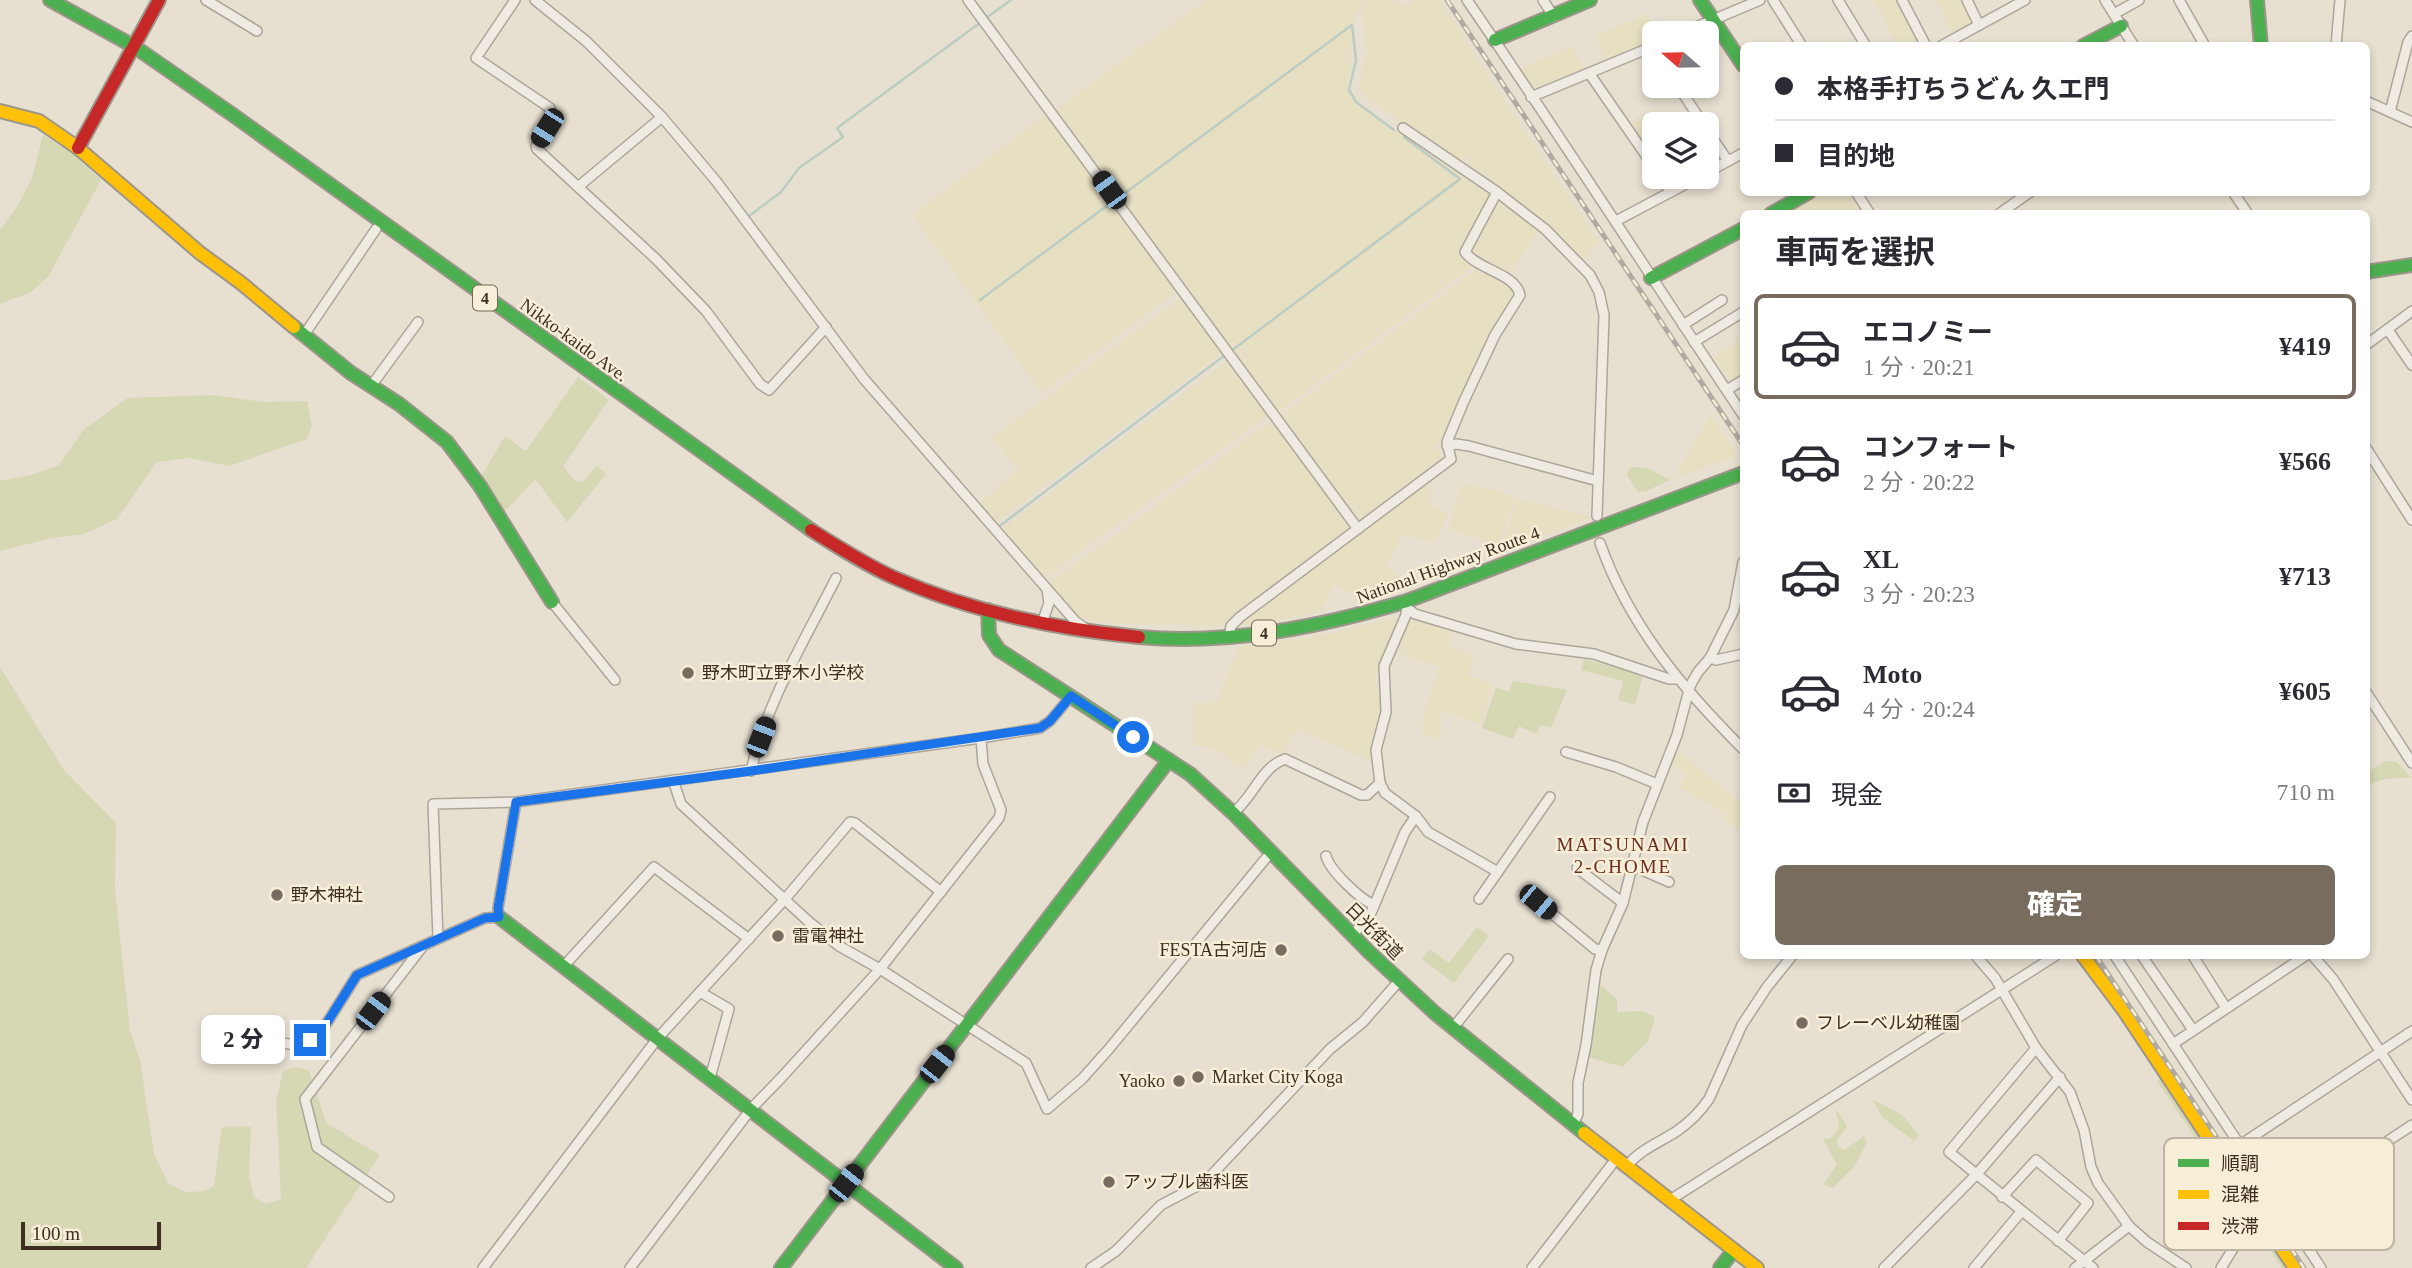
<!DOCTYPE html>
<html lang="ja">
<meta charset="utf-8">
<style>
:root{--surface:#fff;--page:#f7f7f7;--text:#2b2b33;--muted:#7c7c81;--line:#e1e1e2;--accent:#786c5e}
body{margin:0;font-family:"Times New Roman","Noto Sans JP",serif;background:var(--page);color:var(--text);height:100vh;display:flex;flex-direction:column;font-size:26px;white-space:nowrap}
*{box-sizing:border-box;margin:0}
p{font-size:23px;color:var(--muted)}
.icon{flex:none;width:38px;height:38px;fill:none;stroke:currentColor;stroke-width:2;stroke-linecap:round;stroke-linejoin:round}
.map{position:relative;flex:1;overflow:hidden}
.side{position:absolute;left:1740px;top:210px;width:630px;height:749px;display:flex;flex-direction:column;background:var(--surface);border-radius:10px;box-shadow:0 4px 10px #0003}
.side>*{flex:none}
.hud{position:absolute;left:1740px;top:42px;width:630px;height:154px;border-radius:10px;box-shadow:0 4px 10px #0003;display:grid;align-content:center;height:154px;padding:0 35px;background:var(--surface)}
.needle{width:46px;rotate:290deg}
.tools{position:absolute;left:1642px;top:21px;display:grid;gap:14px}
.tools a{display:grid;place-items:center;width:77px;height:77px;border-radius:10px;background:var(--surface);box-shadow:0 4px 10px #0003;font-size:35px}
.scale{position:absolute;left:21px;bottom:18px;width:140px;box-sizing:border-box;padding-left:7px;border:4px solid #3d2e20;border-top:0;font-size:19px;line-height:24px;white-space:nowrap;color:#3d2e20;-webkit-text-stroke:5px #f7eed8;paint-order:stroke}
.end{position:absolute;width:32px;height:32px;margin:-16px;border:9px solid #1a73e8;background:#fff;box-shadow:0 0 0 4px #fff}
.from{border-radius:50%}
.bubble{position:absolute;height:49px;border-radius:10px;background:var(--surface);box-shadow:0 4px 10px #0003;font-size:23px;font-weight:800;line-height:49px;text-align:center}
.car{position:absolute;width:21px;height:42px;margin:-21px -10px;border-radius:9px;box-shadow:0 0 5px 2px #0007;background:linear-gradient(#222 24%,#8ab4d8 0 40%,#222 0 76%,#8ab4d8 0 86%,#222 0)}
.hud b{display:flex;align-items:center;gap:24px;height:66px;font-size:26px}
.hud b+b{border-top:2px solid var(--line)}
.hud i{width:18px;height:18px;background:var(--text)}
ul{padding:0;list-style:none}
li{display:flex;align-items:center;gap:21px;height:105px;margin:0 14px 10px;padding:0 21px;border:4px solid transparent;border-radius:10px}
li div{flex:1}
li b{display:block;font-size:26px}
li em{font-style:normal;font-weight:800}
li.selected{border-color:var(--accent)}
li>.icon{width:63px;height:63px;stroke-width:1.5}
h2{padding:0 35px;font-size:32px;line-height:84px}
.pay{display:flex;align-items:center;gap:18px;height:77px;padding:0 35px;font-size:26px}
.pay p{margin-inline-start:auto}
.cta{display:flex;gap:14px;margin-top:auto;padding:14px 35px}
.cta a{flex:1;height:80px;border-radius:10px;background:var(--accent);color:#fff;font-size:28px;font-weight:800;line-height:80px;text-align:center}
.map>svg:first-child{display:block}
.farmland{fill:#e6dfc2}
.green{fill:#d6d7b3}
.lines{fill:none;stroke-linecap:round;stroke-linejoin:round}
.stream{stroke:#bcccc2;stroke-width:2.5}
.street-casing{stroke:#ada599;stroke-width:12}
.fast-casing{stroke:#9c958a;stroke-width:16}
.slow-casing{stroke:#9c958a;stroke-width:16}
.jam-casing{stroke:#9c958a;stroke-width:16}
.street{stroke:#efebe3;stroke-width:9}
.fast{stroke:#4caf50;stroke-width:12}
.slow{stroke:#ffc107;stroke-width:12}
.jam{stroke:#c62828;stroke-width:12}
.rail-casing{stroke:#afaaa2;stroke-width:5}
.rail{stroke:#f7eed8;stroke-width:2.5;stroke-dasharray:8;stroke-linecap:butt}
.route{stroke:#1a73e8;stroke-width:9}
.poi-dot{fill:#786c5e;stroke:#f7eed8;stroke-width:2.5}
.labels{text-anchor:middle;stroke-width:5;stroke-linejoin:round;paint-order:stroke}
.shield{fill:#f7eed8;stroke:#756857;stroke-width:2}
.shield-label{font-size:16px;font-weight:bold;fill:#3d2e20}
.street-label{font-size:18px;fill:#3d2e20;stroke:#f7eed8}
.poi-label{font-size:18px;fill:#3d2e20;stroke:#f7eed8;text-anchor:start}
.neighbourhood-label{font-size:19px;letter-spacing:2px;fill:#6b2e1e;stroke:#f7eed8}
.key{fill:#f7eed8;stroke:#bfb4a1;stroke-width:2}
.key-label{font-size:19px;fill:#3d2e20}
</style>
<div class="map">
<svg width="2412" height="1268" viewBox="0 0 2412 1268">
<rect width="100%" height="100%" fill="#e7e0d1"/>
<!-- farmland -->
<g class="farmland">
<path d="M1205 0H1363L1352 26 1349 90 1356 102 1396 133 1403 128 1497 192 1465 251 1477 263 1274 415 1055 110Z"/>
<path d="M1365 0H1393L1408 7 1413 0H1440L1499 92 1599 242 1584 260 1467 164 1483 139 1463 164 1366 98 1359 86 1366 51 1362 8Z"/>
<path d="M1873 0H1897L1920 45H1897Z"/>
<path d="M1936 0H1963L1975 24 1954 35Z"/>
<path d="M1647 14 1655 33 1654 42 1606 63 1596 35Z"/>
<path d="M1573 47 1585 71 1533 93 1519 69Z"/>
<path d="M1655 108 1665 124H1654V158L1632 123Z"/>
<path d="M1048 113 1178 291 1042 393 912 215Z"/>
<path d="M1823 192 1848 193 1863 213 1781 214Z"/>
<path d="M1498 200 1538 231 1510 273 1471 252Z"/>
<path d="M1477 269 1513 290V301L1487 341 1437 447 1443 459 1358 522 1281 416Z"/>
<path d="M1182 297 1223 353 995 523 979 502 1018 471 992 437Z"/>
<path d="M1743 337V377L1732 384 1714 357Z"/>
<path d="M1229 359 1269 415 1044 578 1001 529Z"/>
<path d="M1711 414 1737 455 1672 480Z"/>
<path d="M1273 419 1353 528 1225 626 1120 624 1078 618 1048 584Z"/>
<path d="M1461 484 1484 487 1516 497 1498 544 1449 530Z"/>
<path d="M1423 485 1433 492 1429 505 1447 513 1436 542 1402 535 1386 567 1399 573 1387 595 1365 601 1334 584 1321 612 1234 628 1238 623Z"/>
<path d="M1518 499 1592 517 1499 553Z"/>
<path d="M1403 615 1381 661 1376 677 1381 711 1372 746 1373 763 1301 730 1295 731 1282 754 1262 745 1243 768 1213 748 1193 745 1194 703 1217 701 1239 646 1329 634Z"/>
<path d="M1410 615 1454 629 1449 646 1473 656 1469 676 1494 684 1480 724 1442 711 1440 739 1422 736 1425 708 1439 667 1396 653Z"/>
<path d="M1675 748 1743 805V824L1737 830 1724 820 1727 814 1680 788 1686 773 1669 763Z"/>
</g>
<!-- green -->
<g class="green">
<path d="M43 135 71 153 101 180 48 277 31 292 0 304V230L18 205 32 178Z"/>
<path d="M578 377 609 400 563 466 576 482 584 481 597 465 606 474 567 522 537 481 535 480 502 514 480 478 505 436 526 451Z"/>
<path d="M214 395 264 402 307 401 312 425 307 439 229 466 189 458 157 462 117 519 84 534 52 538 0 551V481L31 475 59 465 84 429 128 398Z"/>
<path d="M1630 467 1648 468 1670 480 1646 491 1638 492 1627 475Z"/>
<path d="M1584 659 1643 675 1635 705 1618 700 1623 681 1581 670Z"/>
<path d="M0 667 64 770 116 823 115 890 130 1031 140 1060 154 1154 168 1183 185 1192 204 1191 214 1186 222 1127H251L249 1175 254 1197 266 1204 281 1199 276 1100 283 1072 293 1067 309 1070 326 1123 380 1155 306 1268H0Z"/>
<path d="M1513 681 1567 690 1551 728 1541 725 1536 734 1519 726 1513 739 1482 728 1496 687 1509 692Z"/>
<path d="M2385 761 2397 762 2411 778C2395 778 2380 777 2366 788V773Z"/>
<path d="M1477 927 1489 936 1454 983 1422 959 1430 949 1449 963Z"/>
<path d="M1601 985 1617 1000V1012L1642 1011 1655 1017 1648 1041 1623 1067 1587 1057Z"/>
<path d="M2166 1073 2295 1268H2282L2157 1081Z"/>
<path d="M1872 1099 1902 1115 1919 1135 1914 1141 1883 1118Z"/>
<path d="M1836 1109 1847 1126 1837 1141 1838 1147 1845 1150 1864 1136 1867 1142 1854 1167 1833 1188 1823 1184 1837 1165 1823 1139 1831 1138 1839 1129Z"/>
</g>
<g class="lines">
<!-- stream -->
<g class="stream">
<path d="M986 18 1011 0"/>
<path d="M1352 25 1356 60 1349 90 1356 102 1394 130"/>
<path d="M1117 199 1352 25"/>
<path d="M749 216 781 192 799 168 843 137 837 128 981 22"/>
<path d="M980 300 1112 202"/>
<path d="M1231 351 1460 179 1404 137"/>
<path d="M1001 525 1225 355"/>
</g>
<defs>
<g id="street">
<path d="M206 0 257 31"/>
<path d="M515 0 476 58 550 108 552 119 536 146 537 149 656 259 706 311 760 384 769 390 826 327"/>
<path d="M535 0 586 41 662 117 716 181 864 379 1075 621 1086 629"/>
<path d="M968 0 1358 529"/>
<path d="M1467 0C1561 137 1651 277 1743 415"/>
<path d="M1543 0 1554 17"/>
<path d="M1773 0 1802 46"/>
<path d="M1838 0 1866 46"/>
<path d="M1902 0 1926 46"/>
<path d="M1967 0 1979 25"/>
<path d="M2105 0 2134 46"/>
<path d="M2179 0 2205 46"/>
<path d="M2114 14 2139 0"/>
<path d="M1682 33 1760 0"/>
<path d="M1941 46 2025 0"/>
<path d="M2336 46 2340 0"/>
<path d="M1589 73 1654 167"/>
<path d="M1678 86 1703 124"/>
<path d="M1531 97 1654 46"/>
<path d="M2366 101 2412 122"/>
<path d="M2390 112 2408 42 2412 36"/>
<path d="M1403 128 1497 192 1545 229 1590 275 1599 292 1604 315 1597 516"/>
<path d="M1706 129 1728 161"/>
<path d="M1706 173 1743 153"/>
<path d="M1660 177 1671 192"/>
<path d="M579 186 662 117"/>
<path d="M1856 192 1870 214"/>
<path d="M2233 192 2248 214"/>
<path d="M1999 214 2030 192"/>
<path d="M1616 221 1699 177"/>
<path d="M1683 325 1722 300"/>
<path d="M2388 330 2412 365"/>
<path d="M304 335 376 229"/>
<path d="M1694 342 1743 312"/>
<path d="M2366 345 2412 311"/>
<path d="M371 386 418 322"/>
<path d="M1727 390 1743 380"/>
<path d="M1447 446 1456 444 1469 446 1598 481"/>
<path d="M2366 448 2412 520"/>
<path d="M1600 543C1629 625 1682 688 1743 749"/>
<path d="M1407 601 1406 615 1384 666 1386 712 1376 750 1380 783 1385 793 1416 816 1428 832 1498 872"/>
<path d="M552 602 615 680"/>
<path d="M1408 609 1415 614 1516 644 1594 654 1669 679H1676"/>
<path d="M1042 623 1049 603 1047 589"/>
<path d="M1229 637 1231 626 1240 617 1451 459 1447 442 1464 401 1495 335 1520 295C1515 273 1478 270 1465 252L1497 192"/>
<path d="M1710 658 1716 660 1743 654"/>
<path d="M2366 692 2412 763"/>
<path d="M1566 752 1616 767 1657 784"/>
<path d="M751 771C766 703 805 640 836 578"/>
<path d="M673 780 681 804 808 921 839 946 880 969 1026 1063 1047 1109 1082 1079 1108 1050 1271 852"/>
<path d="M1233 813C1253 798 1261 767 1285 759L1361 795H1367L1380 783"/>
<path d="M1326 856C1330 871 1360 899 1374 905"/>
<path d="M1633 866 1669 882"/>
<path d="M1577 868 1623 903"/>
<path d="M1479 899 1550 797"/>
<path d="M1538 902 1595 949 1602 950"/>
<path d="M1353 935 1371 913 1405 832 1416 816"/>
<path d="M438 938 433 804 516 802 981 738 1040 728 1050 721 1071 696"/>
<path d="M1976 956 1995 978 2036 1048 2070 1092 2084 1130 2091 1167 2098 1183 2129 1226 2147 1242 2186 1268"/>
<path d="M2115 956 2321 1268"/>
<path d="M2142 956 2193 1030"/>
<path d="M2193 956 2226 1008"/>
<path d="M2313 956 2333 979 2412 1100"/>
<path d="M563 967 654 867 749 939"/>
<path d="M700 992 729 1009 710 1078"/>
<path d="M1453 1028 1508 959"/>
<path d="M229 1035 289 1044H300L310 1039 323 1029 357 975 485 918 499 917 498 908 516 802"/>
<path d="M2173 1044 2305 956"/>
<path d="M2036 1048 1949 1152 2093 1268"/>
<path d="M1573 1125 1578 1114V1083L1586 1045 1596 970 1602 950 1623 903 1643 822 1677 735 1690 686 1698 672 1710 658 1734 610 1743 562"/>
<path d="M2240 1145 2412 1031"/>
<path d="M2358 1161 2412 1125"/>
<path d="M1626 1167C1640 1149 1659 1143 1677 1131 1690 1122 1700 1112 1709 1099L1742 1025 1767 987 1792 956"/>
<path d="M389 1197 317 1147 305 1099 423 946"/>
<path d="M2002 1197 2036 1160 2088 1203 2058 1241"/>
<path d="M1670 1200 2055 956"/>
<path d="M483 1268 657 1039 785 899 850 822 855 823 941 892"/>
<path d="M630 1268 751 1109 781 1078 880 969 999 818 1001 810 983 764 981 738"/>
<path d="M1091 1268 1116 1251 1161 1205 1205 1182 1330 1049 1363 1022 1399 981"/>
<path d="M1532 1268 1616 1159"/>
<path d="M1884 1268 1976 1175 2060 1077"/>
<path d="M1974 1268 2021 1212"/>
<path d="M2075 1268 2129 1226"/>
<path d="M2221 1268 2257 1210"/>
</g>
<g id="fast">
<path d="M50 0 135 47 233 115 811 530"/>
<path d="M1700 0 1743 65"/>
<path d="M2257 0 2261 46"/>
<path d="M1495 40 1590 0"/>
<path d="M2083 46 2121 26"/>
<path d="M1771 214 1809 192"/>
<path d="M2366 272 2412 265"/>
<path d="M1651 278 1743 229"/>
<path d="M294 327 351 373 399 404 447 442 480 486 552 602"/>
<path d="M988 610 989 635 999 650 1190 774 1233 813 1368 951 1436 1014 1584 1133"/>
<path d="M1139 637C1230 645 1320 627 1407 601L1743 473"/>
<path d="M499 917 956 1268"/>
<path d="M781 1268 1169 760"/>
<path d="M1720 1268 1734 1250"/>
</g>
<g id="slow">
<path d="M0 111 39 121 78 148 200 253 241 283 294 327"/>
<path d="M2083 956 2125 1012 2295 1268"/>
<path d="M1584 1133 1757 1268"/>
</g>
<g id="jam">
<path d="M78 148 159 0"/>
<path d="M811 530C838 547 866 565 895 578 972 612 1055 629 1139 637"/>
</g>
</defs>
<!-- street casing -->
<use href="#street" class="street-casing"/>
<!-- fast casing -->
<use href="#fast" class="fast-casing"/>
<!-- slow casing -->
<use href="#slow" class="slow-casing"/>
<!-- jam casing -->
<use href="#jam" class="jam-casing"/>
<!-- street -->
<use href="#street" class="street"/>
<!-- fast -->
<use href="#fast" class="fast"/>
<!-- slow -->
<use href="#slow" class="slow"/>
<!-- jam -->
<use href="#jam" class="jam"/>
<defs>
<g id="rail">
<path d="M1447 0 1743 445"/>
<path d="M2096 956 2304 1268"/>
</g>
</defs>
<!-- rail casing -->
<use href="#rail" class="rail-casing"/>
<!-- rail -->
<use href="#rail" class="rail"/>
</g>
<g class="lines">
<!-- route -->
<path class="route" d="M310 1040 323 1029 357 975 485 918 499 917 498 908 516 802 751 771 1040 728 1050 721 1071 696 1133 737"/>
</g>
<!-- markers -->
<g class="poi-dot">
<circle cx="688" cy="673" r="7"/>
<circle cx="277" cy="895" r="7"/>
<circle cx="778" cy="936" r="7"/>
<circle cx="1281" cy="950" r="7"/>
<circle cx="1802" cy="1023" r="7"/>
<circle cx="1198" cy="1077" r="7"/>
<circle cx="1179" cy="1081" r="7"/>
<circle cx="1109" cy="1182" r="7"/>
</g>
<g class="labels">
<!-- shield labels -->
<g class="shield">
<rect x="473" y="285.5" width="24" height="25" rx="5"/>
<rect x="1252" y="620.5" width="24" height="25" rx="5"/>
</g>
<g class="shield-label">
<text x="485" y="304">4</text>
<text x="1264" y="639">4</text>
</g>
<!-- street labels -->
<g class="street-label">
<text transform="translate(574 340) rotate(36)" y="6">Nikko-kaido Ave.</text>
<text transform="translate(1448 565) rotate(-20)" y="6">National Highway Route 4</text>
<text transform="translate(1374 931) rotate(45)" y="6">日光街道</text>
</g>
<!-- poi labels -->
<g class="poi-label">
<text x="702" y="679">野木町立野木小学校</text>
<text x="291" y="901">野木神社</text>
<text x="792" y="942">雷電神社</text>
<text x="1267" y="956" text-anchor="end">FESTA古河店</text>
<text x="1816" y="1029">フレーベル幼稚園</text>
<text x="1212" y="1083">Market City Koga</text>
<text x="1165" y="1087" text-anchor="end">Yaoko</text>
<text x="1123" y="1188">アップル歯科医</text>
</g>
<!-- neighbourhood labels -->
<g class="neighbourhood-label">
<text x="1623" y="851">MATSUNAMI<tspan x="1623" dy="22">2-CHOME</tspan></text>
</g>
</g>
<!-- legend -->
<rect x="2164" y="1138" width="230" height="112" rx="10" class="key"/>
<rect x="2178" y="1159" width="31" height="8" fill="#4caf50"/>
<rect x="2178" y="1190" width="31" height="9" fill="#ffc107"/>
<rect x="2178" y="1222" width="31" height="8" fill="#c62828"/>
<g class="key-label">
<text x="2221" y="1170">順調</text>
<text x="2221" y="1201">混雑</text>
<text x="2221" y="1233">渋滞</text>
</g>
</svg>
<div class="tools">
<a><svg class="needle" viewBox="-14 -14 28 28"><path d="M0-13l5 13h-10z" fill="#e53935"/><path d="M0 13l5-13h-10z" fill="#7c7c81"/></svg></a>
<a><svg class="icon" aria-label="layers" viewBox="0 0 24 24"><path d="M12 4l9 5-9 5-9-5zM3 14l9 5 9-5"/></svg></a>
</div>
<div class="scale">100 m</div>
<i class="end from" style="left:1133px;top:737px"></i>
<i class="end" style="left:310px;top:1040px"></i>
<div class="bubble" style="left:201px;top:1015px;width:84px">2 分</div>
<i class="car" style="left:547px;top:128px;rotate:212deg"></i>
<i class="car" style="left:1109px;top:190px;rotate:324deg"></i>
<i class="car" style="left:761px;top:737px;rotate:21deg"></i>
<i class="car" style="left:1538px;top:902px;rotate:130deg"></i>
<i class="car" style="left:373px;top:1011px;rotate:37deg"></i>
<i class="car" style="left:937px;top:1064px;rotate:38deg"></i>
<i class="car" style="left:846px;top:1183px;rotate:38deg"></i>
<div class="hud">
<b><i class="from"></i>本格手打ちうどん 久エ門</b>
<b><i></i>目的地</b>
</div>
<section class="side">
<h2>車両を選択</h2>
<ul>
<li class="selected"><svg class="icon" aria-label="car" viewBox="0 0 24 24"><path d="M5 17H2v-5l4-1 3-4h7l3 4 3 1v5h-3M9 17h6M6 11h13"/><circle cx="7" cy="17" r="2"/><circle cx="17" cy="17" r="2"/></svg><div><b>エコノミー</b><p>1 分 · 20:21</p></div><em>¥419</em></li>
<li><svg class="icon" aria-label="car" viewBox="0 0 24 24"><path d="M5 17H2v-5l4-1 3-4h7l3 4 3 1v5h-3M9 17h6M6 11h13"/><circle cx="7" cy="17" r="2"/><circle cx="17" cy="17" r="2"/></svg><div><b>コンフォート</b><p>2 分 · 20:22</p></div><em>¥566</em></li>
<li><svg class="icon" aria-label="car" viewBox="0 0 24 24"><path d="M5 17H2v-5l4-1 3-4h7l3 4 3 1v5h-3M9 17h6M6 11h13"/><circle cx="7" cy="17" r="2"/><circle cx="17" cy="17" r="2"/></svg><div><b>XL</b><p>3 分 · 20:23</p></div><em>¥713</em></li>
<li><svg class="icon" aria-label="car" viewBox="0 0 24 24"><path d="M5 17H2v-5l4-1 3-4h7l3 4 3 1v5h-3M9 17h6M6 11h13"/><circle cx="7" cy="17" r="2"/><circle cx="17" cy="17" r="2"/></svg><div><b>Moto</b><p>4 分 · 20:24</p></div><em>¥605</em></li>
</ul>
<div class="pay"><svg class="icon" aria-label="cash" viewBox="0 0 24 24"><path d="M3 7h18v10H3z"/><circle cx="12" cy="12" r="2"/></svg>現金<p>710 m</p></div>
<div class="cta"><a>確定</a></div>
</section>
</div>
